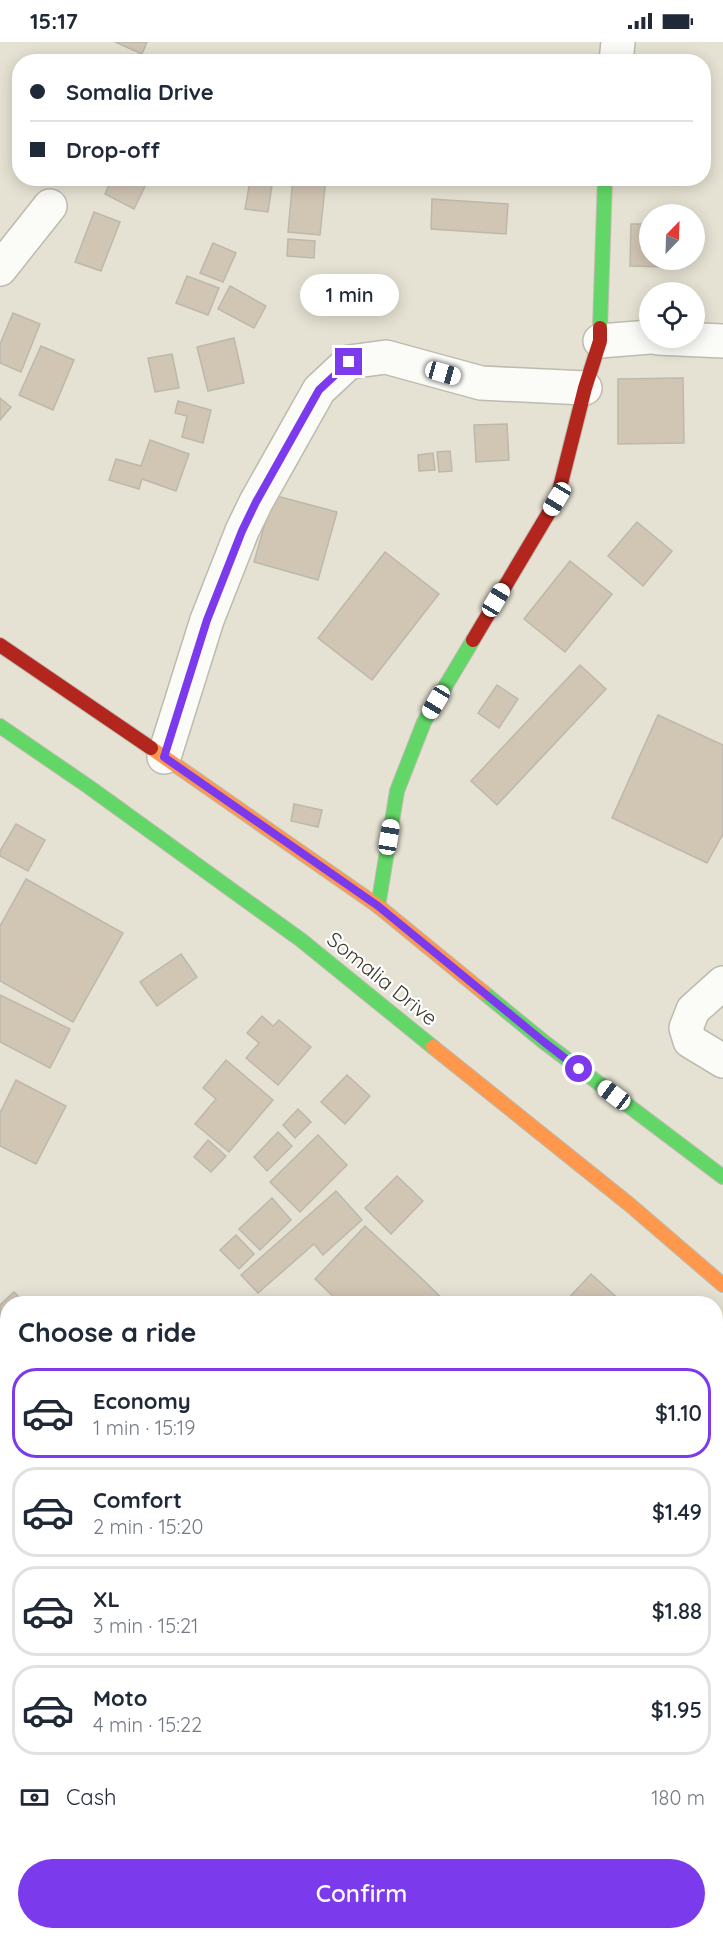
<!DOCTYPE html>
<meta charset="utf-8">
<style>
:root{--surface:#fff;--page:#f2f2f3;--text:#1f2937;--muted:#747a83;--line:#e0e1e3;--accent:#7c3aed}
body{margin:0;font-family:Quicksand,sans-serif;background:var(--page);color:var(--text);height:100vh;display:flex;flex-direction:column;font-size:22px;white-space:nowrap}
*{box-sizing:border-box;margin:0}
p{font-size:20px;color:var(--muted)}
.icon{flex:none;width:33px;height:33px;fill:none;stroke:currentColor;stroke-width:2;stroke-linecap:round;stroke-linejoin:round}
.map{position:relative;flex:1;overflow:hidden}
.drawer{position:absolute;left:0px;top:1254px;width:723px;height:644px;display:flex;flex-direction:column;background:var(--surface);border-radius:24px 24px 0 0;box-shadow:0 3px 15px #0003}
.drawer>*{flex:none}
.banner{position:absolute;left:12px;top:12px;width:699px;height:132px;border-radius:24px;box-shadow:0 3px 15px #0003;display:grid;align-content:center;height:132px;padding:0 18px;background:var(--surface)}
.needle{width:39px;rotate:23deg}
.controls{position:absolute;left:639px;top:162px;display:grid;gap:12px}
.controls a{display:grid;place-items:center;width:66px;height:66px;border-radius:50%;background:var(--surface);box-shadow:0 3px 15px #0003;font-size:30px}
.end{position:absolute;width:27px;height:27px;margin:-14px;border:8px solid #7c3aed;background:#fff;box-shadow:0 0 0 3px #fff}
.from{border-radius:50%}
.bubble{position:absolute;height:42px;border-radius:21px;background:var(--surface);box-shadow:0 3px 15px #0003;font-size:20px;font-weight:600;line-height:42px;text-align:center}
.car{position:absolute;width:18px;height:36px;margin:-18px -9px;border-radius:8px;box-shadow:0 0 4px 2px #0007;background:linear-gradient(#fff 24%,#345 0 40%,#fff 0 76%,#345 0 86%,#fff 0)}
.banner b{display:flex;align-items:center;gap:21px;height:57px;font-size:22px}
.banner b+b{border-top:2px solid var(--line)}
.banner i{width:15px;height:15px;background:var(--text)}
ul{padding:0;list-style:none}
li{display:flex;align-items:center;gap:18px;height:90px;margin:0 12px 9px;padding:0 6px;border:3px solid var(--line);border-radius:24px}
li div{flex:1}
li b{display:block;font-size:22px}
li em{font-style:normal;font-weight:600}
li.current{border-color:var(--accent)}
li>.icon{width:54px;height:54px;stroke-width:1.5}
h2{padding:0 18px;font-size:27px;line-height:72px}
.pay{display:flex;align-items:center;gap:15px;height:66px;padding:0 18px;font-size:22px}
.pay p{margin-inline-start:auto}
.action{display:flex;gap:12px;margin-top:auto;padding:12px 18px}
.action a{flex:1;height:69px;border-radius:36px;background:var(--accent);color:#fff;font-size:24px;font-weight:600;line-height:69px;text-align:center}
.status{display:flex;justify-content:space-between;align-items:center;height:42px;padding:0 30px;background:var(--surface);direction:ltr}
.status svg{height:16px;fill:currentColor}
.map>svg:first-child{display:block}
.building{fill:#d1c5b4;stroke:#bdb8ac;stroke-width:1.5}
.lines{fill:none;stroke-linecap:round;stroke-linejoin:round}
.street-casing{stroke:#bdbbaf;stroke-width:36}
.fast-casing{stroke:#bdbbaf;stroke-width:16}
.slow-casing{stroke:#bdbbaf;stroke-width:16}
.jam-casing{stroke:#bdbbaf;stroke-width:16}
.street{stroke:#fbfbf8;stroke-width:33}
.fast{stroke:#63d668;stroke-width:14}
.slow{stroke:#ff974d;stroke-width:14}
.jam{stroke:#b3261e;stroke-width:14}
.route{stroke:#7c3aed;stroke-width:8}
.labels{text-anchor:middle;stroke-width:4.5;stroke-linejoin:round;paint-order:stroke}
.street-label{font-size:21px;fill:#3d3b2f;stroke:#fff}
</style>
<div class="status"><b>15:17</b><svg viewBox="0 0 49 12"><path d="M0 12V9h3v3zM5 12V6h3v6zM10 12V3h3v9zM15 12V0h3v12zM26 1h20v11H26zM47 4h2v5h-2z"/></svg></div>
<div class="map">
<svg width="723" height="1897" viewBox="0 0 723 1897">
<rect width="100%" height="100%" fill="#e5e2d3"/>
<!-- building -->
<g class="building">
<path d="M115 0H147L142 12Z"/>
<path d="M112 136H149L134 167 105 152Z"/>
<path d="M293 136H326L320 193 288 190Z"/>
<path d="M250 139 272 143 268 170 245 167Z"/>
<path d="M432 157 508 162 506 192 431 187Z"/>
<path d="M94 170 120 180 101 229 75 220Z"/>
<path d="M631 182H650V218H669V225L630 224Z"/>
<path d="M288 197 315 199 314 216 287 214Z"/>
<path d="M213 201 236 211 223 240 200 231Z"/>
<path d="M187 234 219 246 208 273 176 261Z"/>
<path d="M230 244 266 264 254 286 218 267Z"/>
<path d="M13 271 40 282 21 330 0 321V302Z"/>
<path d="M234 296 244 341 208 349 197 305Z"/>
<path d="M41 304 74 318 53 368 19 353Z"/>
<path d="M172 312 179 346 155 350 148 316Z"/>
<path d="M683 336 684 401 618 402V337Z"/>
<path d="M0 356 11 365 0 378Z"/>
<path d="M178 359 211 368 203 401 182 395 187 374 175 371Z"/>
<path d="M507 382 509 418 476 420 474 383Z"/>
<path d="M150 398 189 412 176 449 142 437 139 447 109 438 116 417 141 424Z"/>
<path d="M450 409 452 429 439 430 437 410Z"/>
<path d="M433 411 435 428 419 429 418 413Z"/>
<path d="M273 453 337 470 318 538 254 520Z"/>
<path d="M637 480 672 509 643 544 608 514Z"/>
<path d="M385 510 439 552 372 638 318 596Z"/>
<path d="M570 519 612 552 565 610 524 577Z"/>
<path d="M580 623 606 647 497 763 471 739Z"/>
<path d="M497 643 518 657 499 686 478 671Z"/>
<path d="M658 673 723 703V792L707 821 612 776Z"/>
<path d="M294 762 322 768 318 785 291 779Z"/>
<path d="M16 782 45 798 28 829 0 814V809Z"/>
<path d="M26 837 123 891 73 980 0 939V884Z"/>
<path d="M181 912 197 935 157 964 140 940Z"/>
<path d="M0 953 70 987 50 1026 0 1000Z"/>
<path d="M262 974 273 984 279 978 311 1005 278 1043 246 1016 259 1001 247 991Z"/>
<path d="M226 1018 273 1058 229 1110 195 1082 216 1057 203 1046Z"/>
<path d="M347 1033 370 1054 345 1082 321 1060Z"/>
<path d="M16 1038 66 1064 36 1122 0 1104V1071Z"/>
<path d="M298 1067 311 1080 295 1096 283 1083Z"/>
<path d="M278 1090 292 1104 267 1129 254 1115Z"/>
<path d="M318 1093 347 1123 300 1170 270 1140Z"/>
<path d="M208 1098 226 1114 211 1130 194 1115Z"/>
<path d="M397 1134 423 1159 391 1192 365 1166Z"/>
<path d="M336 1149 362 1178 323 1213 314 1202 258 1251 241 1233Z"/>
<path d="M272 1156 291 1178 260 1208 239 1187Z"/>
<path d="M365 1184 418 1233 448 1262H341L315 1237Z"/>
<path d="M236 1193 254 1212 239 1227 220 1208Z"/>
<path d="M591 1232 623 1261 570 1262 566 1259Z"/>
<path d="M14 1250 26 1262H8V1300L0 1293V1263Z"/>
<path d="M716 1456 723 1462V1501L716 1509Z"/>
<path d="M716 1700 723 1709V1817L716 1808Z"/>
<path d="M206 1890H240L249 1897H200Z"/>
<path d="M250 1890H282L277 1897H259Z"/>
<path d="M307 1890H339L333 1897H301Z"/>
<path d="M540 1890H596L597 1892 590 1897H545Z"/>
</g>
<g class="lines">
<defs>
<g id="street">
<path d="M616 20 618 0"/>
<path d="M0 227 50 164"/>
<path d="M658 296 723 299"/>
<path d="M600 299 650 295"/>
<path d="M164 715 207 578 242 489 256 460 319 348 349 320 386 315 481 341 585 346"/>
<path d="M723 941 693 968 686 986 690 999 723 1019"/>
<path d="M716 1633 723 1625"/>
<path d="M0 1878 8 1870"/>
<path d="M122 1890 131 1897"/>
<path d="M470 1897 477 1890"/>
</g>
<g id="fast">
<path d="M600 286 605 136"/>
<path d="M0 684 89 745 301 898 433 1005"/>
<path d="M378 864 397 749 424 680 473 598"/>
<path d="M483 950 544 1000 723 1135"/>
</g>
<g id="slow">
<path d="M151 706 378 864 483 950"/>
<path d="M433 1005 630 1163 723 1243"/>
</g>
<g id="jam">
<path d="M473 598 557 457 585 346 600 299V286"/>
<path d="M0 603 151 706"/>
</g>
</defs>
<!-- street casing -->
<use href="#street" class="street-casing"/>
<!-- fast casing -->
<use href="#fast" class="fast-casing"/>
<!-- slow casing -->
<use href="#slow" class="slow-casing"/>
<!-- jam casing -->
<use href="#jam" class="jam-casing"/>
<!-- street -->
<use href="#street" class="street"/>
<!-- fast -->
<use href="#fast" class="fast"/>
<!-- slow -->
<use href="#slow" class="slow"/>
<!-- jam -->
<use href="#jam" class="jam"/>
</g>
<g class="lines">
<!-- route -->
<path class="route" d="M349 320 319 348 256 460 242 489 207 578 164 715 378 864 544 1000 579 1027"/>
</g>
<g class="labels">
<!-- street labels -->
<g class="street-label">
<text transform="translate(382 937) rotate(39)" y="7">Somalia Drive</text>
</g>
</g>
</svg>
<div class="controls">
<a><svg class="needle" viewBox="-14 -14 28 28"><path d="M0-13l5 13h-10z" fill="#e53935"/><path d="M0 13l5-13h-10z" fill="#747a83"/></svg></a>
<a><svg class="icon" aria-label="locate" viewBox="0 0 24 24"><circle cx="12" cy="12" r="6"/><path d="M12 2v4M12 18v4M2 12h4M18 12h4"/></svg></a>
</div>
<i class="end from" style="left:579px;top:1027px"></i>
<i class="end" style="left:349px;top:320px"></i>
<div class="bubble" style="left:300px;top:232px;width:99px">1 min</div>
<i class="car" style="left:443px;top:331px;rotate:106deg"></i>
<i class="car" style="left:557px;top:457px;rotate:211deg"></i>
<i class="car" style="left:496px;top:558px;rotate:31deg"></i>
<i class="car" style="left:436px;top:660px;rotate:211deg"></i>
<i class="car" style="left:389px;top:795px;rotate:9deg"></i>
<i class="car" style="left:614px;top:1053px;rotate:307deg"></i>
<div class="banner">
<b><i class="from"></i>Somalia Drive</b>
<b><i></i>Drop-off</b>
</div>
<section class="drawer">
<h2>Choose a ride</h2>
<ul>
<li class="current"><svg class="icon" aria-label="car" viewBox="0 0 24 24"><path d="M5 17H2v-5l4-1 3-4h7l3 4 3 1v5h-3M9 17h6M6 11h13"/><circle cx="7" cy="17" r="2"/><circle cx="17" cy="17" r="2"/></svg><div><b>Economy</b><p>1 min · 15:19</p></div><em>$1.10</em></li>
<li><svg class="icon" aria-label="car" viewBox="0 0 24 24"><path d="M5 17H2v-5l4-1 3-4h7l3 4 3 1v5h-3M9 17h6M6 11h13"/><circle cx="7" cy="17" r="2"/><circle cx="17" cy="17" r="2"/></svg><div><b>Comfort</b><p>2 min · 15:20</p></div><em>$1.49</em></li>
<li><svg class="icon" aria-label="car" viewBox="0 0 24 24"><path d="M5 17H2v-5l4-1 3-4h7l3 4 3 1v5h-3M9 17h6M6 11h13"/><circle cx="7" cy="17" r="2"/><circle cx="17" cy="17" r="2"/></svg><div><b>XL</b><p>3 min · 15:21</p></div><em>$1.88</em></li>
<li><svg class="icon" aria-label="car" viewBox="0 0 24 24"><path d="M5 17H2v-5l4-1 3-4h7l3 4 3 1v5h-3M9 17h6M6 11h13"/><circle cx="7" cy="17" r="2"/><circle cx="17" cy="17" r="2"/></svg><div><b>Moto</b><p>4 min · 15:22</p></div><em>$1.95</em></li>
</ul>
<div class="pay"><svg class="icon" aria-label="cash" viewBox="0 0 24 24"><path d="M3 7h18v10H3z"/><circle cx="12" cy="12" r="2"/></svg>Cash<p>180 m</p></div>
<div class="action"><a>Confirm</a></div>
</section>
</div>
